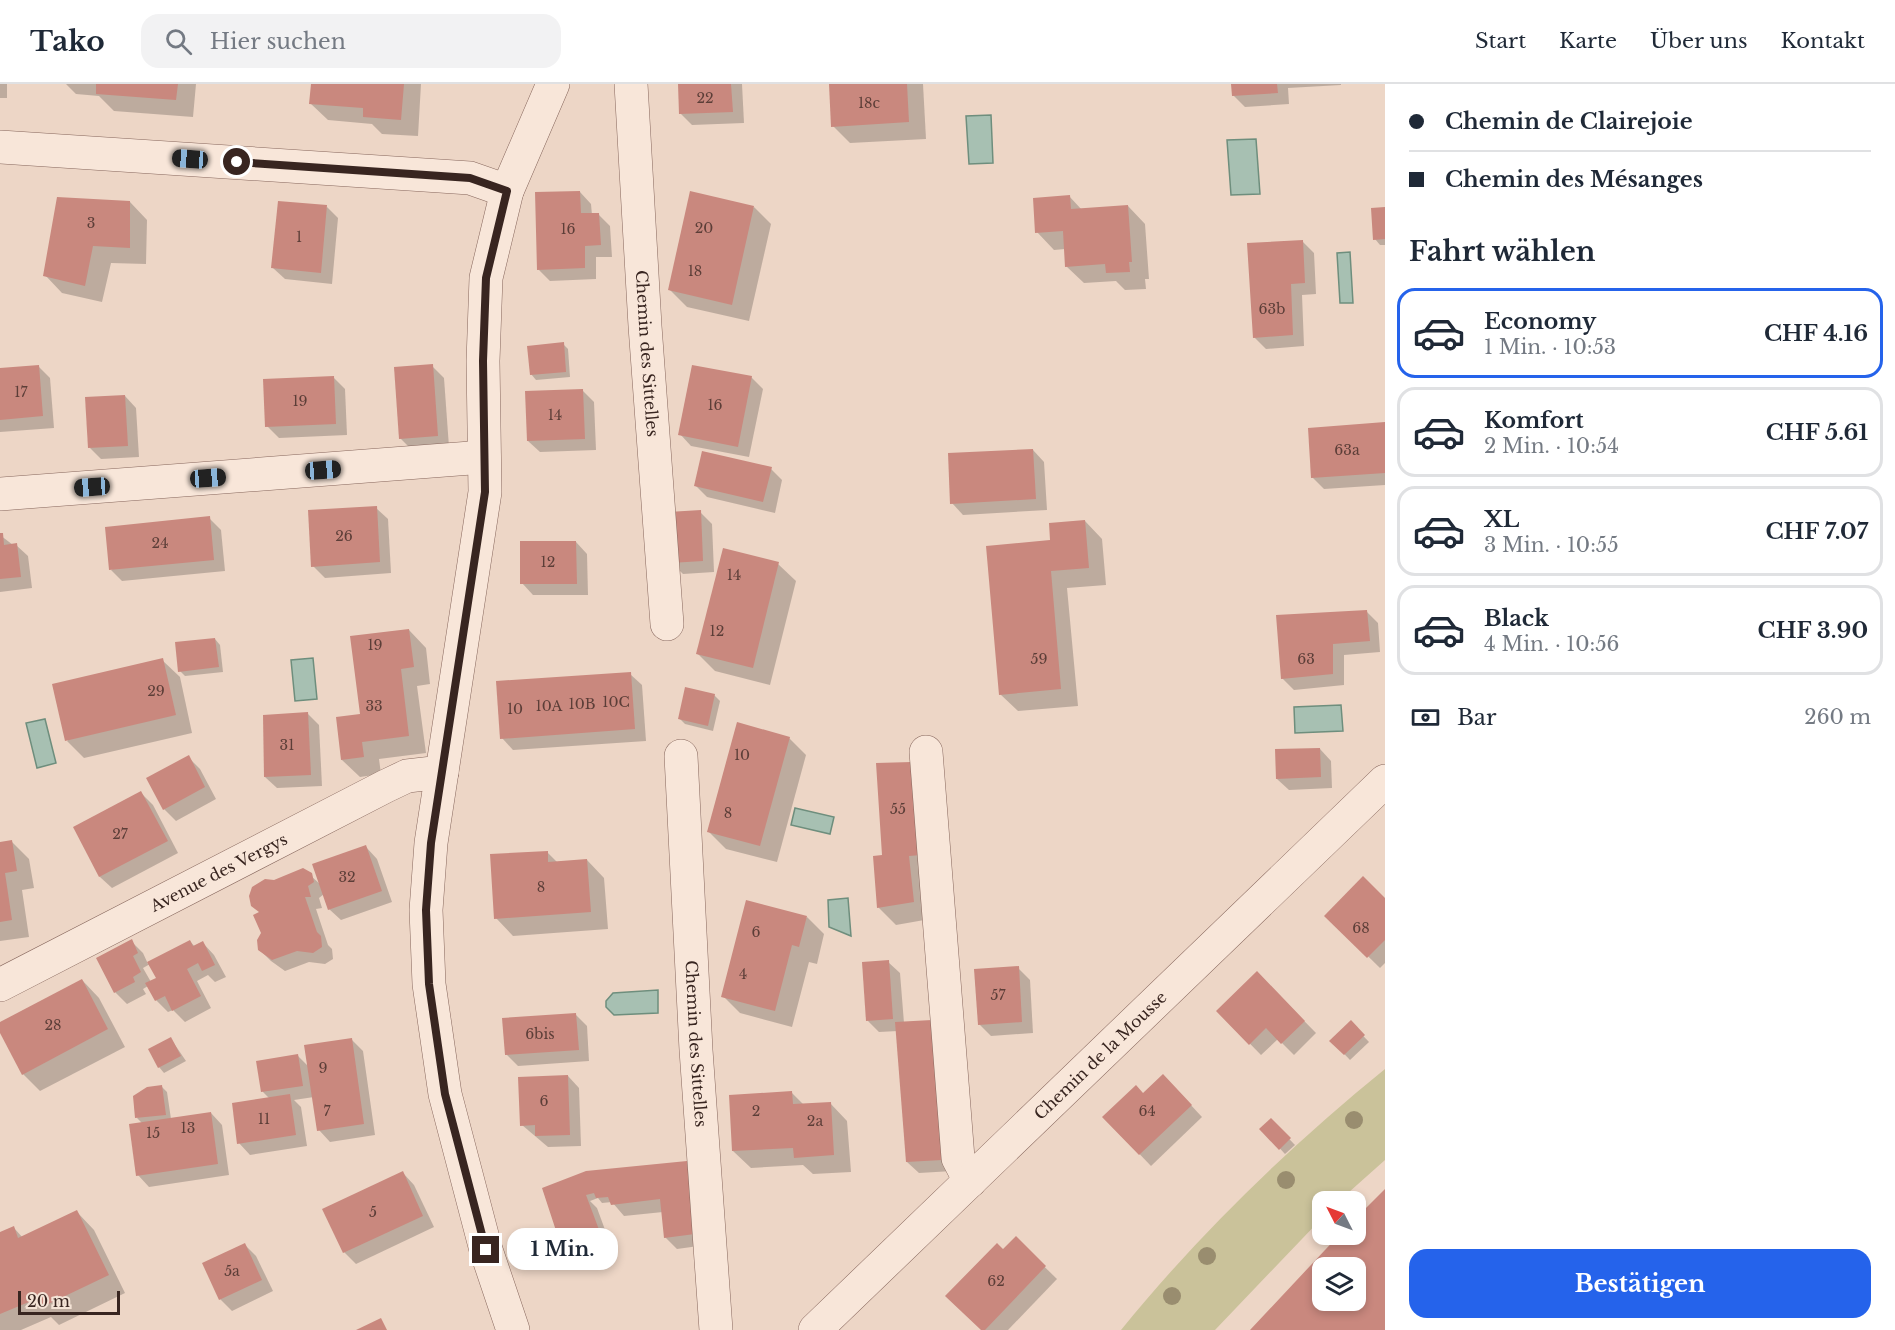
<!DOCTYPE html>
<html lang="de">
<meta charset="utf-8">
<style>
:root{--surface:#fff;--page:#f2f2f3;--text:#1f2937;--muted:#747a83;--line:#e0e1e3;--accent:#2563eb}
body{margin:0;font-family:"Libre Baskerville",serif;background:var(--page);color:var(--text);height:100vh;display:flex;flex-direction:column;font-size:22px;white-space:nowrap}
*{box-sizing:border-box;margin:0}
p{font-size:20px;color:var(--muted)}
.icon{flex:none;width:33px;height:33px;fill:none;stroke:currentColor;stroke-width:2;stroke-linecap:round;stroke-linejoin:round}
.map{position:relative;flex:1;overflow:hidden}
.side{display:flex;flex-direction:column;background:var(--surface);width:510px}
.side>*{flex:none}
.top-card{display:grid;align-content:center;height:132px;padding:0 24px;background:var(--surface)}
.needle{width:39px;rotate:312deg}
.fabs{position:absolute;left:1312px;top:1107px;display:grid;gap:12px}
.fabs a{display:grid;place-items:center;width:54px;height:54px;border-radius:12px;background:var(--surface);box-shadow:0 3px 9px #0003;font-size:30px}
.scale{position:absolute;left:18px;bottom:15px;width:102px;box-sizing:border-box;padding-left:6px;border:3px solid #382520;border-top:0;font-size:16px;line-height:21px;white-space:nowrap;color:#382520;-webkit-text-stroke:4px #f4e3d6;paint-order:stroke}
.end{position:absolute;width:27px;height:27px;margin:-14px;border:8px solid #382520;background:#fff;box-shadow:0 0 0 3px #fff}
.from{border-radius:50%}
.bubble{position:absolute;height:42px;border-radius:18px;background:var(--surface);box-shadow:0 3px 9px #0003;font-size:20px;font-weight:700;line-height:42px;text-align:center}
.car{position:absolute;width:18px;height:36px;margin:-18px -9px;border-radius:8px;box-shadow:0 0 4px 2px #0007;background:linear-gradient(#222 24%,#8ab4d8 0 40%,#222 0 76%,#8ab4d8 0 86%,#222 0)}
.top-card b{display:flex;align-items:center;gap:21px;height:57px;font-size:22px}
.top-card b+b{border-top:2px solid var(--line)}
.top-card i{width:15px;height:15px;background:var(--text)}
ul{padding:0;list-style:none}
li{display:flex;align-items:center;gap:18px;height:90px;margin:0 12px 9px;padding:0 12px;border:3px solid var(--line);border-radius:18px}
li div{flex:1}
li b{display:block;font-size:22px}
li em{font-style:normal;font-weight:700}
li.current{border-color:var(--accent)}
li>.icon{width:54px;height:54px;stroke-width:1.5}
h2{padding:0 24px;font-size:27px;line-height:72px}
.pay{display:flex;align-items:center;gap:15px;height:66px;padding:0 24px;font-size:22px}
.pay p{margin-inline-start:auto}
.action{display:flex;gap:12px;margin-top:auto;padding:12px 24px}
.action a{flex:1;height:69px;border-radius:18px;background:var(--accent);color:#fff;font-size:24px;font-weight:700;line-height:69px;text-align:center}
header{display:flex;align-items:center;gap:36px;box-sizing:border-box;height:84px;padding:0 30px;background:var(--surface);border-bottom:2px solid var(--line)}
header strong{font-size:28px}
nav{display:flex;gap:33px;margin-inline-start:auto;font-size:21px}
.search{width:420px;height:54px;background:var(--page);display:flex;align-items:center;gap:15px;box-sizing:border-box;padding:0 21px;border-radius:18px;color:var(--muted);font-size:22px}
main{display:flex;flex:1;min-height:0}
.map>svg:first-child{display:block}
.green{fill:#cac29a}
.water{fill:#a7c0b2;stroke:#6e8e7d;stroke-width:1.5}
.shadow{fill:#0003;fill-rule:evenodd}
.building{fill:#c9887e;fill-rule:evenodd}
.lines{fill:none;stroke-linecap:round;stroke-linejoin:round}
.minor-casing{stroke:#87675d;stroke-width:34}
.minor{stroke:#f8e6d9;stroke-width:33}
.tree{fill:#998d6f}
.route{stroke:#382520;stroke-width:8}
.labels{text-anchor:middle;stroke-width:5;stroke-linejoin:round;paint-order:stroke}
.number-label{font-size:14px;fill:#5c3e38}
.street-label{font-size:16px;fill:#382520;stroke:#f4e3d6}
</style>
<header>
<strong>Tako</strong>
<div class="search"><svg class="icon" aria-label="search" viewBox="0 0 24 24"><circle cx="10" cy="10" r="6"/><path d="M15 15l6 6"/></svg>Hier suchen</div>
<nav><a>Start</a><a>Karte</a><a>Über uns</a><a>Kontakt</a></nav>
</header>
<main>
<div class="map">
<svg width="1385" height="1246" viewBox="0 0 1385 1246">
<rect width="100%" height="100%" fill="#edd6c6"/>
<!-- green -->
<path class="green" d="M1385 985V1076L1339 1117 1323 1118V1133L1215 1246H1121C1199 1150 1289 1063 1385 985Z"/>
<!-- water -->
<g class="water">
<path d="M991 31 993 79 969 80 966 32Z"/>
<path d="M1256 55 1260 110 1231 111 1227 56Z"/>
<path d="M1350 168 1353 219H1340L1337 169Z"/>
<path d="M313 574 317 615 295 617 291 576Z"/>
<path d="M1341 621 1343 647 1295 649 1294 623Z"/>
<path d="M45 635 56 679 37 684 26 639Z"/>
<path d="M795 724 834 733 830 750 791 741Z"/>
<path d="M848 814 851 852 829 843 828 816Z"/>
<path d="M658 906V929L614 931 606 923V917L613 909Z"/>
</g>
<!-- shadow -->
<g class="shadow">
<rect x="0" y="0" width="7" height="14"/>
<path d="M66 0H196L193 33 114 27 99 12 76 10Z"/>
<path d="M312 0H421L418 52 382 50 372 40 328 36 310 19Z"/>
<path d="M679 0H742L744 39 692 41 681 30Z"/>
<path d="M831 0H923L926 55 850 59 833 42Z"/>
<path d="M1232 0H1341V1L1288 4 1289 20 1245 23 1233 11Z"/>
<path d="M580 108 591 120 592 131H599L610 142 612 173H596V195L550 197 539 186Z"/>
<path d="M1069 112 1082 126 1128 122 1145 140 1149 195H1145L1146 205 1125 206 1116 197 1084 199 1066 182 1065 165 1054 166 1037 148Z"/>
<path d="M130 118 147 136 146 180 111 179 102 218 62 209 45 191Z"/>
<path d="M327 123 338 134 332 200 285 195 273 184Z"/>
<path d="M754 123 771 140 749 237 687 223 670 206Z"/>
<path d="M1385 125V161H1380L1375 155Z"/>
<path d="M1302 157 1314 169 1316 210 1302 211 1304 262 1266 265 1254 253Z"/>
<path d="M563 260 568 265 570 293 536 296 531 290Z"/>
<path d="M432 282 444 294 449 363 412 366 400 354Z"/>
<path d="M39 283 50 294 54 344 0 348V286Z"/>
<path d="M751 293 763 305 749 373 691 362 680 350Z"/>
<path d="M334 294 345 305 347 351 279 354 267 342Z"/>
<path d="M582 306 594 318 596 366 540 368 528 357Z"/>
<path d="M125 312 136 324 139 373 101 375 90 364Z"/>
<path d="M1385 340V401L1324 405 1312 393Z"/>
<path d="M1033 366 1044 378 1047 426 963 431 952 419Z"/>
<path d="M771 385 782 396 775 429 707 413 695 401Z"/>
<path d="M376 424 388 435 391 489 325 494 313 482Z"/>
<path d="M700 428 712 440 714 488 683 490 671 478Z"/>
<path d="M209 434 221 446 225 487 122 497 111 486Z"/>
<path d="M1085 437 1102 455 1106 501 1067 504 1078 622 1018 627 1000 610 1052 458Z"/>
<path d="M0 451 13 461H16L28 472 32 504 0 508Z"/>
<path d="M576 458 587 470 588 511H533L522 499Z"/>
<path d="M778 480 796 497 770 601 715 587 698 570Z"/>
<path d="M1367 528 1378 539 1380 568 1344 571V601L1294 606 1282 594Z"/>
<path d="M409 546 426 564 430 600 417 602 426 669 379 675 381 690 360 693 342 676 361 631Z"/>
<path d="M215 555 220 561 223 588 185 592 180 587Z"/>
<path d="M162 576 180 593 192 649 84 674 67 657Z"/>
<path d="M630 590 642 601 646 657 513 666 502 654Z"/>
<path d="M714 611 720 617 713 647 685 640 680 635Z"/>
<path d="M308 630 319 641 322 702 277 704 265 693Z"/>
<path d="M789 654 806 671 777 778 726 765 708 747Z"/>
<path d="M1320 665 1331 677 1332 704 1289 706 1277 695Z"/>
<path d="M188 673 200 685 216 715 176 737 164 725Z"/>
<path d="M911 680 930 835 896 841 878 823 884 772Z"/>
<path d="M141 709 153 721 178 769 112 804 100 793 75 744Z"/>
<path d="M12 758 29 775 34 804 22 806 29 853 0 857V760Z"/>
<path d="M366 763 377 775 392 818 341 836 329 825 324 810 319 814 322 824 316 825 328 861 332 865 333 875 325 880 309 878 285 887 271 877 259 865 262 849 261 829 274 797 303 785 320 800Z"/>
<path d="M547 768 557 778 587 776 604 794 608 845 513 852 496 834Z"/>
<path d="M1385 816V879L1380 884 1327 832Z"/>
<path d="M807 833 824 850 817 880 809 878 792 943 740 929 723 912Z"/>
<path d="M131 857 143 869 148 880 190 857 195 863 203 859 214 871 226 893 215 898 208 891 197 897 211 924 185 938 173 926 168 928 156 916 148 902 143 905 146 910 127 920 115 908ZM150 880 158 894 151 898 143 884Z"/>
<path d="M888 878 900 889 904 939 953 1087 919 1089 907 1078 898 947 879 948 868 937Z"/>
<path d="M1018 884 1030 896 1033 949 991 952 979 940Z"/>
<path d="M1257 889 1316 949 1294 971 1278 955 1261 971 1218 927Z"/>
<path d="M82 896 99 914 125 963 40 1007 23 990 0 946V939Z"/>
<path d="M575 930 587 942 589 977 518 982 506 970Z"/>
<path d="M1351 939 1369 958 1350 976 1332 957Z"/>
<path d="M171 955 186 977 164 989 159 983Z"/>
<path d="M351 955 363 967 375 1051 330 1058 319 1046 314 1013 294 1016 301 1023 307 1062 250 1071 239 1059 269 1014 263 1008 258 978 298 972 309 983Z"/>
<path d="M568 992 579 1004 581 1062 548 1063 522 1041Z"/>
<path d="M162 1003 167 1008 171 1035 211 1029 222 1041 229 1091 149 1103 138 1091 142 1039 137 1034Z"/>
<path d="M1174 1003 1202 1033 1151 1082 1104 1033 1143 1011Z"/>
<path d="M791 1008 804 1021 830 1019 847 1037 851 1088 813 1090 803 1081 751 1084 733 1067Z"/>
<path d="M1271 1036 1295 1061 1285 1070 1262 1045Z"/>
<path d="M686 1078 698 1090 706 1161 677 1165 665 1153 663 1128 624 1132 612 1118 602 1119 598 1114 590 1117 597 1124 611 1162 575 1176 563 1164 543 1105Z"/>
<path d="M403 1089 414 1101 434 1143 356 1180 344 1168Z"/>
<path d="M77 1128 94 1146 125 1209 59 1241 51 1233 21 1246H0V1150L14 1144 23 1154Z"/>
<path d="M1016 1155 1057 1195 1008 1246H982L1003 1167Z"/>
<path d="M245 1161 256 1172 273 1207 232 1227 220 1215Z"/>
</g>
<!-- building -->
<g class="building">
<path d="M96 0H178L176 16 96 10Z"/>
<path d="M311 0H404L401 36 363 33V24L309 20Z"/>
<path d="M678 0H731L733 28 679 30Z"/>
<path d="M829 0H907L909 38 831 43Z"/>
<path d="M1231 0H1277L1278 9 1232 12Z"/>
<path d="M580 107 581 129H599L601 161 585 162V184L537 186 535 108Z"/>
<path d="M690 107 754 122 732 221 668 206Z"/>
<path d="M1070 111 1071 125 1128 121 1132 178H1129L1130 188 1106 189 1105 180 1065 183 1063 147 1035 149 1033 114Z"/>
<path d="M57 113 130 117V164L93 162 85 202 43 192Z"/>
<path d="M278 117 327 121 321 189 271 184Z"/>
<path d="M1385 123V155L1373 156 1371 124Z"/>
<path d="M1303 156 1305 199 1291 200 1293 251 1253 254 1247 159Z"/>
<path d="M564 258 566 288 530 291 527 262Z"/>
<path d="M433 280 438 352 399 355 394 283Z"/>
<path d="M39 281 43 332 0 336V284Z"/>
<path d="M692 281 752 292 738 363 678 351Z"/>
<path d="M334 292 336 340 265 343 263 295Z"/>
<path d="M583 305 585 355 527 357 525 307Z"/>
<path d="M125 311 128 362 88 364 85 313Z"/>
<path d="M1385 338V389L1311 394 1308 344Z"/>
<path d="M1033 365 1036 415 950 420 948 369Z"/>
<path d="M702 367 772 383 763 418 694 402Z"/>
<path d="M377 422 380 478 311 483 308 426Z"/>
<path d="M701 426 703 477 670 479 668 428Z"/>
<path d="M210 432 214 476 109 486 105 443Z"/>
<path d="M1085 436 1089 484 1051 487 1061 605 999 611 986 462 1050 456 1049 439Z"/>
<path d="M0 449H3L4 461 17 459 21 493 0 495Z"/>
<path d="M520 457H576L577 500H520Z"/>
<path d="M723 464 779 478 753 584 696 570Z"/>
<path d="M1367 526 1370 557 1333 560V590L1281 595 1276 531Z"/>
<path d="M409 545 414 583 401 585 409 652 362 658 364 673 341 676 336 633 360 630 350 552Z"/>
<path d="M215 554 219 583 178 588 175 558Z"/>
<path d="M163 574 176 631 65 657 52 600Z"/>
<path d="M631 588 635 645 500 655 496 597Z"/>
<path d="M685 603 715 610 708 642 678 635Z"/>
<path d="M308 628 311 691 264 693 263 631Z"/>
<path d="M737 638 790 653 760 762 707 748Z"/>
<path d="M1320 664 1321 693 1276 695 1275 665Z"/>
<path d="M189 671 205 703 163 726 146 694Z"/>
<path d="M912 678 921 771 909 772 914 818 877 824 873 772 882 771 876 679Z"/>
<path d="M141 707 168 757 99 793 73 743Z"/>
<path d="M12 756 17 787 5 789 12 836 0 838V758Z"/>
<path d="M366 761 382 807 328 826 312 780Z"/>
<path d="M548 767V778L587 775 591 828 494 835 490 770Z"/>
<path d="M303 784 312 789 314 798 308 802 311 813H305L317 848 321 852 322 863 313 869 297 867 272 876 258 866 257 856 261 849 253 831 259 828 251 822 249 812 252 803 265 795 274 796Z"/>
<path d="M1363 792 1385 814V856L1367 874 1324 832Z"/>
<path d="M746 816 807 832 799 863 792 861 775 927 721 913Z"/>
<path d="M132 855 138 869 133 872 141 888 133 893 135 898 114 909 96 874Z"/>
<path d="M190 856 193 862 203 857 215 881 202 887 198 879 187 885 201 912 172 927 165 912 155 917 145 899 156 894 147 878Z"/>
<path d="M889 876 893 935 866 937 862 878Z"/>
<path d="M1019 882 1022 938 978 941 974 885Z"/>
<path d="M1257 887 1305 937 1281 960 1266 944 1249 961 1216 927Z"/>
<path d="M82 895 108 945 22 991 0 949V938Z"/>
<path d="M576 929 579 966 505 971 502 934Z"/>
<path d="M932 936 942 1076 906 1078 895 938Z"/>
<path d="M1351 936 1365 951 1344 971 1329 957Z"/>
<path d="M171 953 181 972 158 984 148 965Z"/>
<path d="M352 954 364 1040 317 1047 304 961Z"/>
<path d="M298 970 303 1002 261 1008 256 977Z"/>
<path d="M1163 990 1192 1021 1139 1071 1102 1033 1136 1001 1143 1009Z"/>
<path d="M568 991 570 1051 535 1052V1041L520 1042 518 993Z"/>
<path d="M162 1001 166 1031 135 1034 133 1012 147 1003Z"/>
<path d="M792 1007 793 1020 831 1018 834 1071 794 1074 793 1064 732 1067 729 1011Z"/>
<path d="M290 1010 296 1051 237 1060 232 1019Z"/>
<path d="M211 1028 218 1080 136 1092 129 1040Z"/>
<path d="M1271 1034 1291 1054 1279 1066 1259 1045Z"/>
<path d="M687 1077 695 1150 664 1154 660 1115 611 1121 608 1113 596 1114 594 1109 586 1111 601 1151 562 1165 542 1104 586 1087Z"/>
<path d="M403 1087 423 1132 343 1169 322 1125Z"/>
<path d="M1385 1105V1246H1250L1340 1150H1356V1134ZM1323 1184H1356V1216H1323Z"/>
<path d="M77 1126 109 1191 40 1224 36 1215 0 1230V1148L14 1142 18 1154Z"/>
<path d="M1016 1152 1046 1182 985 1246H981L945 1212 997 1159 1003 1165Z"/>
<path d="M245 1159 262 1196 219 1216 202 1179Z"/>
<path d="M381 1234 387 1246H356Z"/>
</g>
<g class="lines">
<defs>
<g id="minor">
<path id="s1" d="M631 0 645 242 667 540"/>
<path d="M0 63 470 94 507 107"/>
<path d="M0 410 484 373"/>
<path d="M926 668 958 1074 970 1097"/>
<path id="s2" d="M681 672 696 966 716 1246"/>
<path id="s3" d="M0 901 386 702 407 692 442 688"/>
<path d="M513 1246 486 1166 445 1010 429 900 426 826 431 759 485 408 483 277 486 194 507 107 553 0"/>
<path id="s4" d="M815 1246 1385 697"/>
</g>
</defs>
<!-- minor casing -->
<use href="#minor" class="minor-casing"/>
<!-- minor -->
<use href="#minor" class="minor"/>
</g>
<!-- trees -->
<g class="tree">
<circle cx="1354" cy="1036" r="9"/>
<circle cx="1286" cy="1096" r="9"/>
<circle cx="1207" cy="1172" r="9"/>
<circle cx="1172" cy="1212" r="9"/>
</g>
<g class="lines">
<!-- route -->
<path class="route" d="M237 78 470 94 507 107 486 194 483 277 485 408 431 759 426 826 429 900 445 1010 486 1166"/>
</g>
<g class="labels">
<!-- number labels -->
<g class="number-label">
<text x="705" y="19">22</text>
<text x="869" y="24">18c</text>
<text x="91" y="144">3</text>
<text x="704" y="149">20</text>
<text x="568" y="150">16</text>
<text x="299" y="158">1</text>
<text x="695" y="192">18</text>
<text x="1272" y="230">63b</text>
<text x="21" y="313">17</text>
<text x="300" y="322">19</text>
<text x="715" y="326">16</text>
<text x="555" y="336">14</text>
<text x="1347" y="371">63a</text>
<text x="344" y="457">26</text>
<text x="160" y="464">24</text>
<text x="548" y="483">12</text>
<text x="734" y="496">14</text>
<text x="717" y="552">12</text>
<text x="375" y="566">19</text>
<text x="1039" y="580">59</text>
<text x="1306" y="580">63</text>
<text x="156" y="612">29</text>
<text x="616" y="623">10C</text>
<text x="582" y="625">10B</text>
<text x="374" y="627">33</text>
<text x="549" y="627">10A</text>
<text x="515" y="630">10</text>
<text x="287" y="666">31</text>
<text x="742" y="676">10</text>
<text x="898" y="730">55</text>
<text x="728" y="734">8</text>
<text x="120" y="755">27</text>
<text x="347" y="798">32</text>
<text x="541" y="808">8</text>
<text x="1361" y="849">68</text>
<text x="756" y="853">6</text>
<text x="743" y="895">4</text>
<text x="998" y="916">57</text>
<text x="53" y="946">28</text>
<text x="540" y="955">6bis</text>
<text x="323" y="989">9</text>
<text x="544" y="1022">6</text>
<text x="327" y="1032">7</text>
<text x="756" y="1032">2</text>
<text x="1147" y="1032">64</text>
<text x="264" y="1040">11</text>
<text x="815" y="1042">2a</text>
<text x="188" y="1049">13</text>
<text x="153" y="1054">15</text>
<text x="373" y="1133">5</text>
<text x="232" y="1192">5a</text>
<text x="996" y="1202">62</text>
</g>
<!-- street labels -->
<g class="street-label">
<text dy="6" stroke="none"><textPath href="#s1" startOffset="270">Chemin des Sittelles</textPath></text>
<text dy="6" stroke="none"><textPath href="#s3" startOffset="246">Avenue des Vergys</textPath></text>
<text dy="6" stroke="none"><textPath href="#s2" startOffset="288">Chemin des Sittelles</textPath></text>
<text dy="6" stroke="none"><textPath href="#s4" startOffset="396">Chemin de la Mousse</textPath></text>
</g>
</g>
</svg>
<div class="fabs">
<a><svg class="needle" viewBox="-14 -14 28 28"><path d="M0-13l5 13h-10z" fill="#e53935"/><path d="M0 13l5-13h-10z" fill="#747a83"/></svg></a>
<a><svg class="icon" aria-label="layers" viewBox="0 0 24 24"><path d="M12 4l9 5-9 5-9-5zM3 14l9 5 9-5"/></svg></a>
</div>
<div class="scale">20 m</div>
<i class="end from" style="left:237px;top:78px"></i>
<i class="end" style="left:486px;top:1166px"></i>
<div class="bubble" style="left:507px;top:1144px;width:111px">1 Min.</div>
<i class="car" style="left:190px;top:75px;rotate:274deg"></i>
<i class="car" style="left:323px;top:386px;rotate:86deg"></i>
<i class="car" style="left:208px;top:394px;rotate:86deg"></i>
<i class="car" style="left:92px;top:403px;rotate:266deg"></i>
</div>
<section class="side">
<div class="top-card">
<b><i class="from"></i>Chemin de Clairejoie</b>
<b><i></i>Chemin des Mésanges</b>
</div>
<h2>Fahrt wählen</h2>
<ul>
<li class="current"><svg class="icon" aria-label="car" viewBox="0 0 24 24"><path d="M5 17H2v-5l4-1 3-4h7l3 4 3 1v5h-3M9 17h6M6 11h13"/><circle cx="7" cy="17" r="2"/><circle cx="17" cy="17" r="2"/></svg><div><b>Economy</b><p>1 Min. · 10:53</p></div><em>CHF 4.16</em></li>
<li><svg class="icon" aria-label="car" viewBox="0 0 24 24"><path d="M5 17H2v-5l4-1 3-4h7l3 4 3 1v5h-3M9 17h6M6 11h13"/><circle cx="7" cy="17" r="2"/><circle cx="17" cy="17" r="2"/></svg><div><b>Komfort</b><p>2 Min. · 10:54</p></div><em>CHF 5.61</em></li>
<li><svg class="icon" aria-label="car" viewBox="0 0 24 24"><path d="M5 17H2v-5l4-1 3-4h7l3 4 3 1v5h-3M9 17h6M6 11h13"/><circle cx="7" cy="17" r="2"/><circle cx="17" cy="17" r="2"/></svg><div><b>XL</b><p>3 Min. · 10:55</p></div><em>CHF 7.07</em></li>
<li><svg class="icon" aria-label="car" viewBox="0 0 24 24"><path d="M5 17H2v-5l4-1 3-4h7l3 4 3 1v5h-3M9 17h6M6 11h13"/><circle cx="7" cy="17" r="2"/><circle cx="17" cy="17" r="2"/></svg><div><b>Black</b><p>4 Min. · 10:56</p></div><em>CHF 3.90</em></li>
</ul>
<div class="pay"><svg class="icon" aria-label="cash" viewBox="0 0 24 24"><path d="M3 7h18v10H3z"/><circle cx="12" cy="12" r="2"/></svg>Bar<p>260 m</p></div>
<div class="action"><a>Bestätigen</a></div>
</section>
</main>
